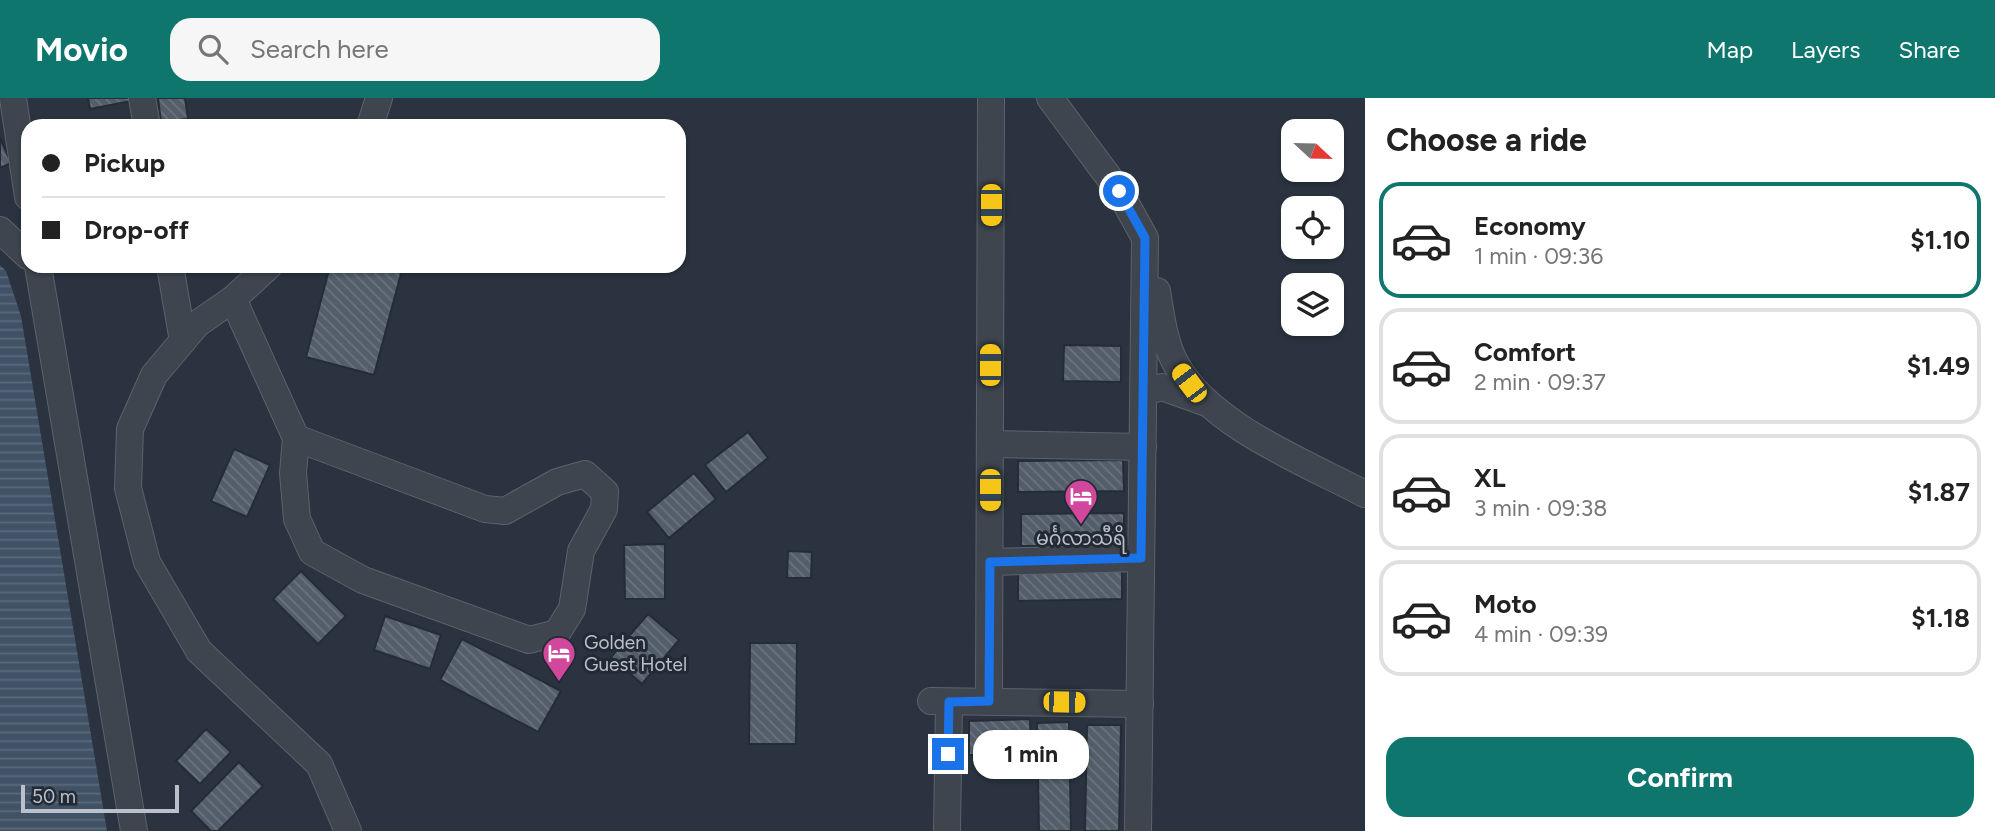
<!DOCTYPE html>
<meta charset="utf-8">
<style>
:root{--surface:#fff;--page:#f6f6f6;--text:#222;--muted:#767676;--line:#e0e0e0;--accent:#0f766e}
body{margin:0;font-family:Figtree,"Noto Sans Myanmar",sans-serif;background:var(--page);color:var(--text);height:100vh;display:flex;flex-direction:column;font-size:26px;white-space:nowrap}
*{box-sizing:border-box;margin:0}
p{font-size:23px;color:var(--muted)}
.icon{flex:none;width:38px;height:38px;fill:none;stroke:currentColor;stroke-width:2;stroke-linecap:round;stroke-linejoin:round}
.map{position:relative;flex:1;overflow:hidden}
.side{display:flex;flex-direction:column;background:var(--surface);width:630px}
.side>*{flex:none}
.guide{position:absolute;left:21px;top:21px;width:665px;height:154px;border-radius:21px;box-shadow:0 2px 5px #0004;display:grid;align-content:center;height:154px;padding:0 21px;background:var(--surface)}
.needle{width:46px;rotate:112deg}
.fabs{position:absolute;left:1281px;top:21px;display:grid;gap:14px}
.fabs a{display:grid;place-items:center;width:63px;height:63px;border-radius:14px;background:var(--surface);box-shadow:0 2px 5px #0004;font-size:35px}
.scale{position:absolute;left:21px;bottom:18px;width:158px;box-sizing:border-box;padding-left:7px;border:4px solid #bac1ca;border-top:0;font-size:19px;line-height:24px;white-space:nowrap;color:#bac1ca;-webkit-text-stroke:5px #222a35;paint-order:stroke}
.end{position:absolute;width:32px;height:32px;margin:-16px;border:9px solid #1a73e8;background:#fff;box-shadow:0 0 0 4px #fff}
.from{border-radius:50%}
.bubble{position:absolute;height:49px;border-radius:21px;background:var(--surface);box-shadow:0 2px 5px #0004;font-size:23px;font-weight:700;line-height:49px;text-align:center}
.car{position:absolute;width:21px;height:42px;margin:-21px -10px;border-radius:9px;box-shadow:0 0 5px 2px #0007;background:linear-gradient(#f5c518 24%,#345 0 40%,#f5c518 0 76%,#345 0 86%,#f5c518 0)}
.guide b{display:flex;align-items:center;gap:24px;height:66px;font-size:26px}
.guide b+b{border-top:2px solid var(--line)}
.guide i{width:18px;height:18px;background:var(--text)}
ul{padding:0;list-style:none}
li{display:flex;align-items:center;gap:21px;height:116px;margin:0 14px 10px;padding:0 7px;border:4px solid var(--line);border-radius:21px}
li div{flex:1}
li b{display:block;font-size:26px}
li em{font-style:normal;font-weight:700}
li.active{border-color:var(--accent)}
li>.icon{width:63px;height:63px;stroke-width:1.5}
h2{padding:0 21px;font-size:32px;line-height:84px}
.primary-button{display:flex;gap:14px;margin-top:auto;padding:14px 21px}
.primary-button a{flex:1;height:80px;border-radius:21px;background:var(--accent);color:#fff;font-size:28px;font-weight:700;line-height:80px;text-align:center}
header{display:flex;align-items:center;gap:42px;box-sizing:border-box;height:98px;padding:0 35px;background:var(--accent);color:#fff}
header strong{font-size:33px}
nav{display:flex;gap:38px;margin-inline-start:auto;font-size:24px}
.search{width:490px;height:63px;background:var(--page);display:flex;align-items:center;gap:18px;box-sizing:border-box;padding:0 24px;border-radius:21px;color:var(--muted);font-size:26px}
main{display:flex;flex:1;min-height:0}
.map>svg:first-child{display:block}
.water{fill:url(#water-rules)}
.building{fill:url(#building-back-hatch);stroke:#242c37;stroke-width:2}
.lines{fill:none;stroke-linecap:round;stroke-linejoin:round}
.minor-casing{stroke:#5b636d;stroke-width:28}
.minor{stroke:#3e454f;stroke-width:26}
.route{stroke:#1a73e8;stroke-width:9}
.labels{text-anchor:middle;stroke-width:6;stroke-linejoin:round;paint-order:stroke}
.poi-label{font-size:19px;fill:#bac1ca;stroke:#222a35}
</style>
<header>
<strong>Movio</strong>
<div class="search"><svg class="icon" aria-label="search" viewBox="0 0 24 24"><circle cx="10" cy="10" r="6"/><path d="M15 15l6 6"/></svg>Search here</div>
<nav><a>Map</a><a>Layers</a><a>Share</a></nav>
</header>
<main>
<div class="map">
<svg width="1365" height="733" viewBox="0 0 1365 733">
<defs>
<pattern id="water-rules" width="6" height="5" patternUnits="userSpaceOnUse" patternTransform="scale(1.75)"><rect width="6" height="5" fill="#425266"/><path d="M0 2.5h6" fill="none" stroke="#5b697b"/></pattern>
<pattern id="building-back-hatch" width="6" height="6" patternUnits="userSpaceOnUse" patternTransform="scale(1.75)"><rect width="6" height="6" fill="#535e6a"/><path d="M-1 5l2 2M0 0l6 6M5-1l2 2" fill="none" stroke="#6a737e"/></pattern>
</defs>
<rect width="100%" height="100%" fill="#2a333f"/>
<!-- water -->
<path class="water" d="M0 167 6 173 21 218 107 733H0Z"/>
<!-- building -->
<g class="building">
<path d="M88 0H130L131 3 90 11Z"/>
<path d="M158 0H185L188 21 161 24Z"/>
<path d="M0 40 11 65 0 70Z"/>
<path d="M330 168H403L374 277 306 259Z"/>
<path d="M1064 247 1121 248V284L1063 283Z"/>
<path d="M748 334 768 360 726 394 705 367Z"/>
<path d="M234 351 270 367 247 419 211 403Z"/>
<path d="M1123 362 1124 393 1018 394V363Z"/>
<path d="M694 375 716 401 669 440 647 414Z"/>
<path d="M1124 415V448H1021V416Z"/>
<path d="M665 446V501H625L624 447Z"/>
<path d="M788 453 812 454 811 480H787Z"/>
<path d="M1122 472V501L1018 503V473Z"/>
<path d="M301 473 346 518 318 546 273 501Z"/>
<path d="M648 516 679 542 642 586 611 559Z"/>
<path d="M385 518 441 537 430 571 374 552Z"/>
<path d="M462 541 561 593 538 634 440 582Z"/>
<path d="M750 545H797L796 646H749Z"/>
<path d="M1030 621 1031 656 969 657V623Z"/>
<path d="M1069 624 1071 733H1039L1037 625Z"/>
<path d="M1087 627H1121L1119 733H1085Z"/>
<path d="M206 631 231 654 200 686 176 663Z"/>
<path d="M239 664 263 688 218 733H211L191 713Z"/>
</g>
<g class="lines">
<defs>
<g id="minor">
<path d="M13 0 28 99"/>
<path d="M142 0 147 28"/>
<path d="M1050 0 1119 93 1145 140 1138 733"/>
<path d="M370 28 379 0"/>
<path d="M0 132 28 158"/>
<path d="M38 168 134 733"/>
<path d="M170 168 183 243"/>
<path d="M269 168 233 201 197 226 154 277 130 331 128 390 147 464 199 553 319 666 348 733"/>
<path d="M1157 193C1161 216 1164 245 1176 266 1209 327 1304 364 1365 396"/>
<path d="M233 201 296 340 293 375 297 421 312 454 363 482 529 542 557 535 572 511 581 453 604 411 605 394 585 376 557 384 505 413 485 411 296 340"/>
<path d="M1144 294 1162 289 1204 304"/>
<path d="M990 346 1143 349"/>
<path d="M990 464 1141 460"/>
<path d="M931 603 1140 606"/>
<path d="M989 603 991 0"/>
<path d="M947 733 949 604"/>
</g>
</defs>
<!-- minor casing -->
<use href="#minor" class="minor-casing"/>
<!-- minor -->
<use href="#minor" class="minor"/>
</g>
<g class="lines">
<!-- route -->
<path class="route" d="M948 656 949 604 989 603 990 464 1141 460 1145 140 1119 93"/>
</g>
<!-- icons -->
<defs>
<symbol id="hotel-pin" viewBox="-11 -11 22 30"><path d="M0 17L-7.5 6A9.5 9.5 0 1 1 7.5 6Z" fill="#d1479c" stroke="#222a35"/><path d="M-6-4.5h1.5V1H6V5H4.5V3h-9V5H-6ZM-4 0a1.8 1.8 0 1 1 3.6 0ZM.5 0V-2.5h3Q6-2.5 6 0Z" fill="#fff"/></symbol>
</defs>
<g fill-rule="evenodd">
<use href="#hotel-pin" x="1062" y="379" width="38" height="52"/>
<use href="#hotel-pin" x="540" y="536" width="38" height="52"/>
</g>
<g class="labels">
<!-- poi labels -->
<g class="poi-label">
<text x="1081" y="447">မင်္ဂလာသီရိ</text>
<text x="584" y="551" text-anchor="start">Golden<tspan x="584" dy="22">Guest Hotel</tspan></text>
</g>
</g>
</svg>
<div class="fabs">
<a><svg class="needle" viewBox="-14 -14 28 28"><path d="M0-13l5 13h-10z" fill="#e53935"/><path d="M0 13l5-13h-10z" fill="#767676"/></svg></a>
<a><svg class="icon" aria-label="locate" viewBox="0 0 24 24"><circle cx="12" cy="12" r="6"/><path d="M12 2v4M12 18v4M2 12h4M18 12h4"/></svg></a>
<a><svg class="icon" aria-label="layers" viewBox="0 0 24 24"><path d="M12 4l9 5-9 5-9-5zM3 14l9 5 9-5"/></svg></a>
</div>
<div class="scale">50 m</div>
<i class="end from" style="left:1119px;top:93px"></i>
<i class="end" style="left:948px;top:656px"></i>
<div class="bubble" style="left:973px;top:632px;width:116px">1 min</div>
<i class="car" style="left:991px;top:107px;rotate:180deg"></i>
<i class="car" style="left:990px;top:267px;rotate:0deg"></i>
<i class="car" style="left:1189px;top:285px;rotate:323deg"></i>
<i class="car" style="left:990px;top:392px;rotate:180deg"></i>
<i class="car" style="left:1064px;top:604px;rotate:91deg"></i>
<div class="guide">
<b><i class="from"></i>Pickup</b>
<b><i></i>Drop-off</b>
</div>
</div>
<section class="side">
<h2>Choose a ride</h2>
<ul>
<li class="active"><svg class="icon" aria-label="car" viewBox="0 0 24 24"><path d="M5 17H2v-5l4-1 3-4h7l3 4 3 1v5h-3M9 17h6M6 11h13"/><circle cx="7" cy="17" r="2"/><circle cx="17" cy="17" r="2"/></svg><div><b>Economy</b><p>1 min · 09:36</p></div><em>$1.10</em></li>
<li><svg class="icon" aria-label="car" viewBox="0 0 24 24"><path d="M5 17H2v-5l4-1 3-4h7l3 4 3 1v5h-3M9 17h6M6 11h13"/><circle cx="7" cy="17" r="2"/><circle cx="17" cy="17" r="2"/></svg><div><b>Comfort</b><p>2 min · 09:37</p></div><em>$1.49</em></li>
<li><svg class="icon" aria-label="car" viewBox="0 0 24 24"><path d="M5 17H2v-5l4-1 3-4h7l3 4 3 1v5h-3M9 17h6M6 11h13"/><circle cx="7" cy="17" r="2"/><circle cx="17" cy="17" r="2"/></svg><div><b>XL</b><p>3 min · 09:38</p></div><em>$1.87</em></li>
<li><svg class="icon" aria-label="car" viewBox="0 0 24 24"><path d="M5 17H2v-5l4-1 3-4h7l3 4 3 1v5h-3M9 17h6M6 11h13"/><circle cx="7" cy="17" r="2"/><circle cx="17" cy="17" r="2"/></svg><div><b>Moto</b><p>4 min · 09:39</p></div><em>$1.18</em></li>
</ul>
<div class="primary-button"><a>Confirm</a></div>
</section>
</main>
